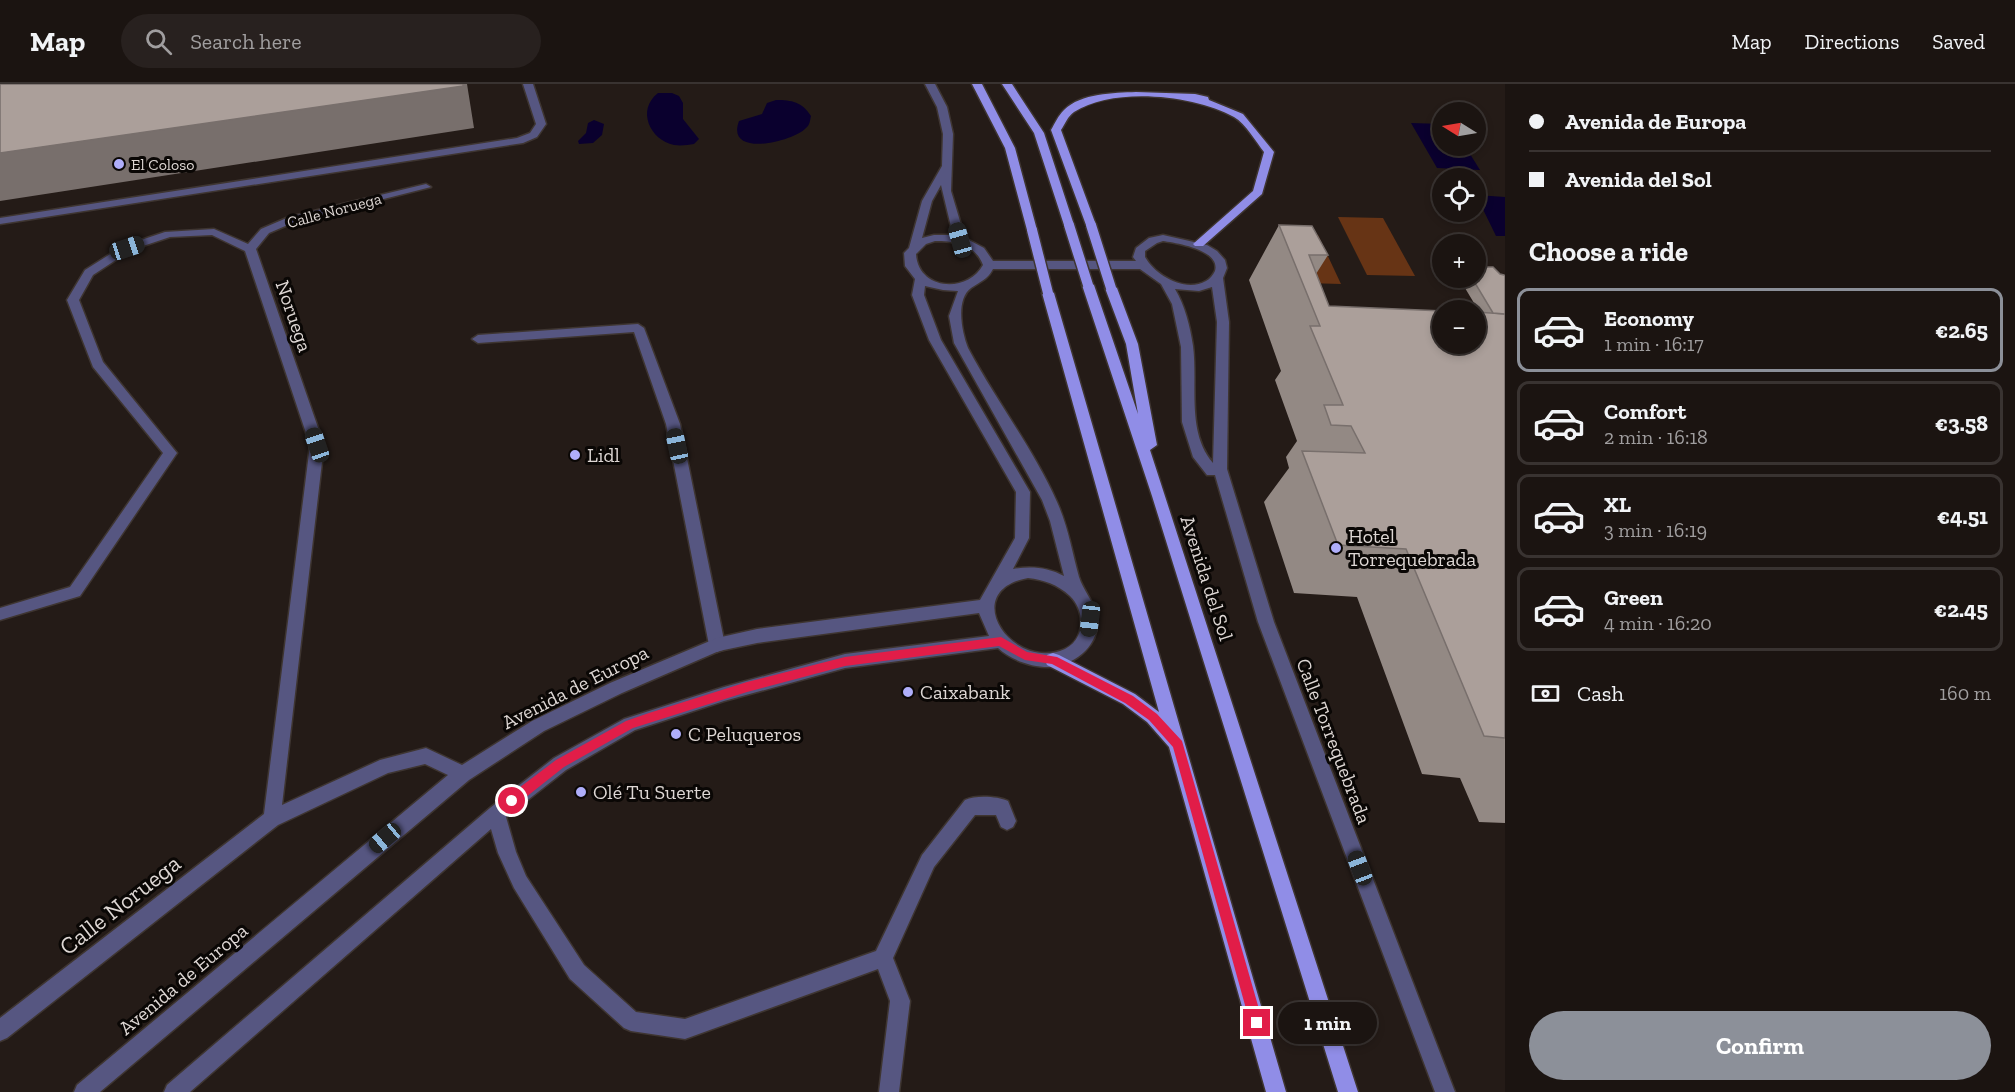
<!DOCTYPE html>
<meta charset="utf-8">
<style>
:root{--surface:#1b1411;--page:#28211f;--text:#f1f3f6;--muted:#a09e9f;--line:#393331;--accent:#8c9099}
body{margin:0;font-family:"Zilla Slab",serif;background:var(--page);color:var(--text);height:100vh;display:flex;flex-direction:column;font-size:22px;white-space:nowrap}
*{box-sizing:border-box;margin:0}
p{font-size:20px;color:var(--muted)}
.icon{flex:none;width:33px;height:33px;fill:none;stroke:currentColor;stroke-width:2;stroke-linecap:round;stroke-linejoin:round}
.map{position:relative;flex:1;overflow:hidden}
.side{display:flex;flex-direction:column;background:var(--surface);width:510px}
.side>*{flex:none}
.banner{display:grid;align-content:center;height:132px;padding:0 24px;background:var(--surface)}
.needle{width:39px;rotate:281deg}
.buttons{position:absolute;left:1432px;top:18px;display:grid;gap:12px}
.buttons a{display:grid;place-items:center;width:54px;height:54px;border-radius:50%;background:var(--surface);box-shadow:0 3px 9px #0003,0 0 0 2px var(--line);font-size:30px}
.end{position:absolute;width:27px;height:27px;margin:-14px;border:8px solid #e11d48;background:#fff;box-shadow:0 0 0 3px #fff}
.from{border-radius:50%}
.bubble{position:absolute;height:42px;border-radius:21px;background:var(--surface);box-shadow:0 3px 9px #0003,0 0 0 2px var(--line);font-size:20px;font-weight:700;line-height:42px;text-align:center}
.car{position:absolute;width:18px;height:36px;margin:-18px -9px;border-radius:8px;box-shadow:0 0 4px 2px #0007;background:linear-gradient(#222 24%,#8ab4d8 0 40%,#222 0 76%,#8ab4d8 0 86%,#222 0)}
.banner b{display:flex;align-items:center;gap:21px;height:57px;font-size:22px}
.banner b+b{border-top:2px solid var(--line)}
.banner i{width:15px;height:15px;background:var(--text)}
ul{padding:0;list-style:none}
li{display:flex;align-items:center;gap:18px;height:84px;margin:0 12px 9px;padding:0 12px;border:3px solid var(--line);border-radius:12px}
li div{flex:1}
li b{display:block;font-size:22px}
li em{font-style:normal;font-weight:700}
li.active{border-color:var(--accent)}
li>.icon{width:54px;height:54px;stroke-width:1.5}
h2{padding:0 24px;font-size:27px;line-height:72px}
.pay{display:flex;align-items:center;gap:15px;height:66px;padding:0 24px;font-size:22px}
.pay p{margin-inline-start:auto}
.cta{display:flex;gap:12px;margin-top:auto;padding:12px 24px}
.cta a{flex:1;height:69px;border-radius:36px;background:var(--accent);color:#fff;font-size:24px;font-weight:700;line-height:69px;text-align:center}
header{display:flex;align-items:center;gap:36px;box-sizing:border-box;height:84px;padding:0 30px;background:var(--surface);border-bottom:2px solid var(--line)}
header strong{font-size:28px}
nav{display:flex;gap:33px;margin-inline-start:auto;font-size:21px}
.search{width:420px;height:54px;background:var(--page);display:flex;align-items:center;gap:15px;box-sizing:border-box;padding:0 21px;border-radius:33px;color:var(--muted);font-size:22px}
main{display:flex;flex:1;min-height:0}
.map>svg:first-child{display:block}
.green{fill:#673415}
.water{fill:#0a002e}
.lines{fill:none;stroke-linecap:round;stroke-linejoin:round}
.service-casing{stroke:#3e3531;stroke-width:3}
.minor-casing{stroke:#3e3531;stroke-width:3}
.primary-casing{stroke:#3e3531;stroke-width:3}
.service{fill:#565681;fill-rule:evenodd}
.minor{fill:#565681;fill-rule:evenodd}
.primary{fill:#908de7;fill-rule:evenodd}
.primary-bridge-casing{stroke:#3e3531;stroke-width:13;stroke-linecap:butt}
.primary-bridge{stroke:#908de7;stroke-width:10}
.wall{fill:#938984}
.shaded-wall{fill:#786f6c}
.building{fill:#ab9f9a;stroke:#786f6c;stroke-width:1.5}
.route{fill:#e11d48}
.poi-dot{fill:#afaefa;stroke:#0a0705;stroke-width:2}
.labels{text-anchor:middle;stroke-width:6;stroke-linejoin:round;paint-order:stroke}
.far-poi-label{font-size:16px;fill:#ded7d4;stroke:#0a0705;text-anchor:start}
.far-street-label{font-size:16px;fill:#ded7d4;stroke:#0a0705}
.street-label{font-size:20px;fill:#ded7d4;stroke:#0a0705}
.poi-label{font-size:20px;fill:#ded7d4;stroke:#0a0705;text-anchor:start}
.near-street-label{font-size:24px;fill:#ded7d4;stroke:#0a0705}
</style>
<header>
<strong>Map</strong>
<div class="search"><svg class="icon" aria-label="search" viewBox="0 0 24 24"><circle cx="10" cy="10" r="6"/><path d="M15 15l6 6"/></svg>Search here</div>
<nav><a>Map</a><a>Directions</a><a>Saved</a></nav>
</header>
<main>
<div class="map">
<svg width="1505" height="1008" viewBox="0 0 1505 1008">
<rect width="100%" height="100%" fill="#241b17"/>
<!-- green -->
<g class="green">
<path d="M1338 133 1383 134 1415 192 1367 191Z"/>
<path d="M1284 149 1318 151 1341 200 1306 199Z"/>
</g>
<!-- water -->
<g class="water">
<path d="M658 9H672L679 12 683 19V35L699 55 694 60C688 61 681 62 674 61 650 56 636 26 658 9Z"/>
<path d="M776 16C792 16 802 18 811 32 810 36 810 41 806 44 793 58 725 74 739 37L762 30 767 19Z"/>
<path d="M594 36 604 40 602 51 593 59 579 60 578 57 586 49 588 39Z"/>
<path d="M1411 39 1443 40V62H1465L1480 86 1437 84Z"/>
<path d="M1476 111 1505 113V152H1496Z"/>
</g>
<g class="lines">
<defs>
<path id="service" d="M638 240 644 244 680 340 725 561 723 566 717 568 711 566 709 561 666 340 634 248 478 259 472 255 478 251Z"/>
<g id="minor">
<path d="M523 0H533L546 40 537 53 523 59 0 140V134L517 54 530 49 536 40Z"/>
<path d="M925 0H935L947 23 953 50 951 107 965 154 984 164 993 177H1136L1133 173 1136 164 1149 154 1163 151 1207 161 1217 167 1225 176 1227 184 1223 194 1229 238 1227 385 1274 538 1455 1008H1435L1258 538 1215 391H1207L1193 373 1182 338 1181 263 1172 220 1161 200 1140 185H993C987 196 981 197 971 204 955 216 962 249 968 264 996 317 1033 364 1057 418 1068 442 1072 468 1079 493 1083 506 1093 516 1096 530 1103 559 1076 582 1048 583 1031 583 1011 576 998 564L845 584 724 617 635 646 566 686 506 733 516 768 526 792 584 881 636 928 685 935 876 867 922 771 965 716C976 711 997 712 1008 717L1016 737 1013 743 1007 746 1001 743 996 731H975L934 783 893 874 910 917 899 1008H879L890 917 878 885 685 955 631 947 624 944 570 895 514 804 498 769 491 745 190 1008H164L167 1001 490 724 554 674 624 635 724 603 845 570 989 552 979 529 757 559 719 567 622 609 544 647 469 696 100 1008H74L77 1001 448 691 425 680 388 689 278 741 7 954 0 957V934L264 730 310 361 245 167 212 151 170 153 131 166 93 191 79 216 103 278 177 369 80 512 0 536V524L70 503 163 369 93 283 67 216 85 186 123 162 165 148 214 145 248 160 261 145 289 133 426 100 431 103 297 137 269 149 256 165 324 361 282 721 380 676 426 664 462 681 532 637 610 599 717 554 757 545 980 516 1015 454 1016 408 929 256 912 211 915 195 905 182 904 169 909 164 922 117 942 82 943 50 937 23ZM941 101 953 151H934L922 154 932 117ZM935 157C956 157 975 160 983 181 967 210 918 206 916 170L926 160ZM1163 157C1177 159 1221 166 1215 187 1213 191 1210 195 1206 197 1185 209 1155 191 1145 173V167L1157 159ZM925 202 943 206 958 207 949 232 954 259 1042 416 1050 437 1064 492C1047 483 1031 482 1013 485L1029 454 1030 408 941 256 924 211ZM1212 203 1217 238 1213 379C1186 348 1198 301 1193 262 1190 242 1185 222 1175 205L1199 207ZM1028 494C1044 496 1057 500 1070 512 1087 529 1085 559 1060 567 1008 583 960 506 1028 494Z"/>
</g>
<g id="primary">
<path d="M972 0H982L1015 64 1037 146 1036 148 1032 149 1027 146 1005 64Z"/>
<path d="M1002 0H1012L1044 49 1074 141 1073 143 1069 144 1064 141 1034 49Z"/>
<path d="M1136 8 1195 10 1208 13 1209 16 1243 30 1274 68 1262 110 1203 162H1195L1193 160 1253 107 1264 68C1256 58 1246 40 1234 33 1195 11 1114 2 1074 28 1068 32 1065 40 1061 46L1096 141 1091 144 1086 141 1051 46C1055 39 1058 32 1064 26 1081 9 1114 9 1136 8Z"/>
<path d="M1088 197 1094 201 1138 330 1126 260 1105 204 1107 201 1111 200 1117 204 1138 260 1157 361 1150 366 1358 1008H1338L1152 412 1082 201Z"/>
<path d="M1048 205 1054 209 1286 1008H1266L1169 663 1147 638 1123 620 1047 581 1045 576 1047 571 1053 569 1059 571 1135 610 1159 628 1042 209Z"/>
</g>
</defs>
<!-- service casing -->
<use href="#service" class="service-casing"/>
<!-- minor casing -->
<use href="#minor" class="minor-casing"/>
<!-- primary casing -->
<use href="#primary" class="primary-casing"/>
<!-- service -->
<use href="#service" class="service"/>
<!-- minor -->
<use href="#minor" class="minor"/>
<!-- primary -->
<use href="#primary" class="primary"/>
<defs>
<g id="primary-bridge">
<path d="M1069 141 1088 201"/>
<path d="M1091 141 1111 204"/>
<path d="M1032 146 1048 209"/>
</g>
</defs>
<!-- primary-bridge casing -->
<use href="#primary-bridge" class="primary-bridge-casing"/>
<!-- primary-bridge -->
<use href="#primary-bridge" class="primary-bridge"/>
</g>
<!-- wall -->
<path class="wall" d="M1279 141 1328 171 1316 190 1329 222 1480 229 1459 194H1476L1500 190 1505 192V739L1479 738 1460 694 1422 690 1357 513 1294 509 1264 418 1289 384 1286 373 1297 357 1275 296 1281 287 1249 196Z"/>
<!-- shaded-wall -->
<path class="shaded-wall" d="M463 0H467L474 44 0 117V69Z"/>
<!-- building -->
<g class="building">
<path d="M0 0H463V2L0 69Z"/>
<path d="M1279 141 1312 142 1328 171H1309L1329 222 1443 227V260H1476V228L1505 230V654L1484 652 1406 465 1338 461 1302 367 1365 369 1351 342 1331 341 1324 321H1343L1310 242H1320Z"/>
<path d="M1476 183H1493L1500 190 1504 191 1505 192V230L1493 229 1472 194H1476Z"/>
</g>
<!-- route -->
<path class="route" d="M1001 553 1027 568 1057 573 1133 612 1157 630 1182 657 1263 939 1261 944 1257 945 1252 944 1250 939 1173 663 1149 636 1125 619 1052 580 1025 576 999 562 845 582 747 608 649 639 633 644 564 683 516 721 512 722 506 717 507 713 556 676 626 637 649 629 747 598 845 573Z"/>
<!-- markers -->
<g class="poi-dot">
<circle cx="119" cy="80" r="6"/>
<circle cx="575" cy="371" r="6"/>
<circle cx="1336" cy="464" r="6"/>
<circle cx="908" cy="608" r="6"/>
<circle cx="676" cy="650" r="6"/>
<circle cx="581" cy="708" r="6"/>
</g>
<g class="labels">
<!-- far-poi labels -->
<g class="far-poi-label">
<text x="131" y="86">El Coloso</text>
</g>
<!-- far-street labels -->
<g class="far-street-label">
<text transform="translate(334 126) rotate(-15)" y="6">Calle Noruega</text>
</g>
<!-- street labels -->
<g class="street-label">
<text transform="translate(294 232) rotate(71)" y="7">Noruega</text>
<text transform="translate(1207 494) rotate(72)" y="7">Avenida del Sol</text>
<text transform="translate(575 603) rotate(-27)" y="7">Avenida de Europa</text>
<text transform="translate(1334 657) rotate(69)" y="7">Calle Torrequebrada</text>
<text transform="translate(183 895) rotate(-40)" y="7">Avenida de Europa</text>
</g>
<!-- poi labels -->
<g class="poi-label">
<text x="587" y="378">Lidl</text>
<text x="1348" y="459">Hotel<tspan x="1348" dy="23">Torrequebrada</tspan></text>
<text x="920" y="615">Caixabank</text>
<text x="688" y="657">C Peluqueros</text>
<text x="593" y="715">Olé Tu Suerte</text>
</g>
<!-- near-street labels -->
<g class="near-street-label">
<text transform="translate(120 821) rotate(-38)" y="8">Calle Noruega</text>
</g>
</g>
</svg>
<div class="buttons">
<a><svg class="needle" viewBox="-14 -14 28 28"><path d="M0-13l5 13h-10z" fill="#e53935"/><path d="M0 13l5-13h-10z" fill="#a09e9f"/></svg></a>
<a><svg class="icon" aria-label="locate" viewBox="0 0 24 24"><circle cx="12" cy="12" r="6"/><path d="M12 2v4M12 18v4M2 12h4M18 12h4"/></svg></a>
<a>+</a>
<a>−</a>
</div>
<i class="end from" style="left:512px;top:717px"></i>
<i class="end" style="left:1257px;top:939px"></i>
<div class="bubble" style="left:1278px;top:918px;width:99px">1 min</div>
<i class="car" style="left:960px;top:156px;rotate:344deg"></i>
<i class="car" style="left:127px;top:164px;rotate:72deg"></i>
<i class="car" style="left:317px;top:361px;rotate:341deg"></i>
<i class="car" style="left:677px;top:362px;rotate:348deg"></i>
<i class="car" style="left:1090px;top:535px;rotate:187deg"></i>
<i class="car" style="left:385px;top:754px;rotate:230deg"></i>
<i class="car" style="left:1360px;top:784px;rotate:339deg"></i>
</div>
<section class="side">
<div class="banner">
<b><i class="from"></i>Avenida de Europa</b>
<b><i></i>Avenida del Sol</b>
</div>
<h2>Choose a ride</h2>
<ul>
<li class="active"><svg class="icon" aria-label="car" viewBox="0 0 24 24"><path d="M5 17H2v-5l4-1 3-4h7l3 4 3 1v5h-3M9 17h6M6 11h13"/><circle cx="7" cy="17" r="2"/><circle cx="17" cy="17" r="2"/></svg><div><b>Economy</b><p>1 min · 16:17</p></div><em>€2.65</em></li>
<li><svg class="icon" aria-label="car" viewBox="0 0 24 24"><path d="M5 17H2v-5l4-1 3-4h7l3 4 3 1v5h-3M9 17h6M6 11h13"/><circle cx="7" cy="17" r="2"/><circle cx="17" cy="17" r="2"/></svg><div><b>Comfort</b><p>2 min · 16:18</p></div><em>€3.58</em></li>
<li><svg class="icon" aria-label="car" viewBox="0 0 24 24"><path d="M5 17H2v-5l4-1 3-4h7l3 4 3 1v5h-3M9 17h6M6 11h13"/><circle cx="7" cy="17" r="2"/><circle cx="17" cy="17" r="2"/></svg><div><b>XL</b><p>3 min · 16:19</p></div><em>€4.51</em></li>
<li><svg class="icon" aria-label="car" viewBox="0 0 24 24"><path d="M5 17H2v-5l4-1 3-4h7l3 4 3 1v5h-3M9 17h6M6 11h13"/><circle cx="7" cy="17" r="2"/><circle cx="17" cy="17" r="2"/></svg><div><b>Green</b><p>4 min · 16:20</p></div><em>€2.45</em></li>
</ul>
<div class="pay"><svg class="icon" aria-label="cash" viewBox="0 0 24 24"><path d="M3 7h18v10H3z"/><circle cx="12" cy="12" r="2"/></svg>Cash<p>160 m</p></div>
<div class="cta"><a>Confirm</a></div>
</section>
</main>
